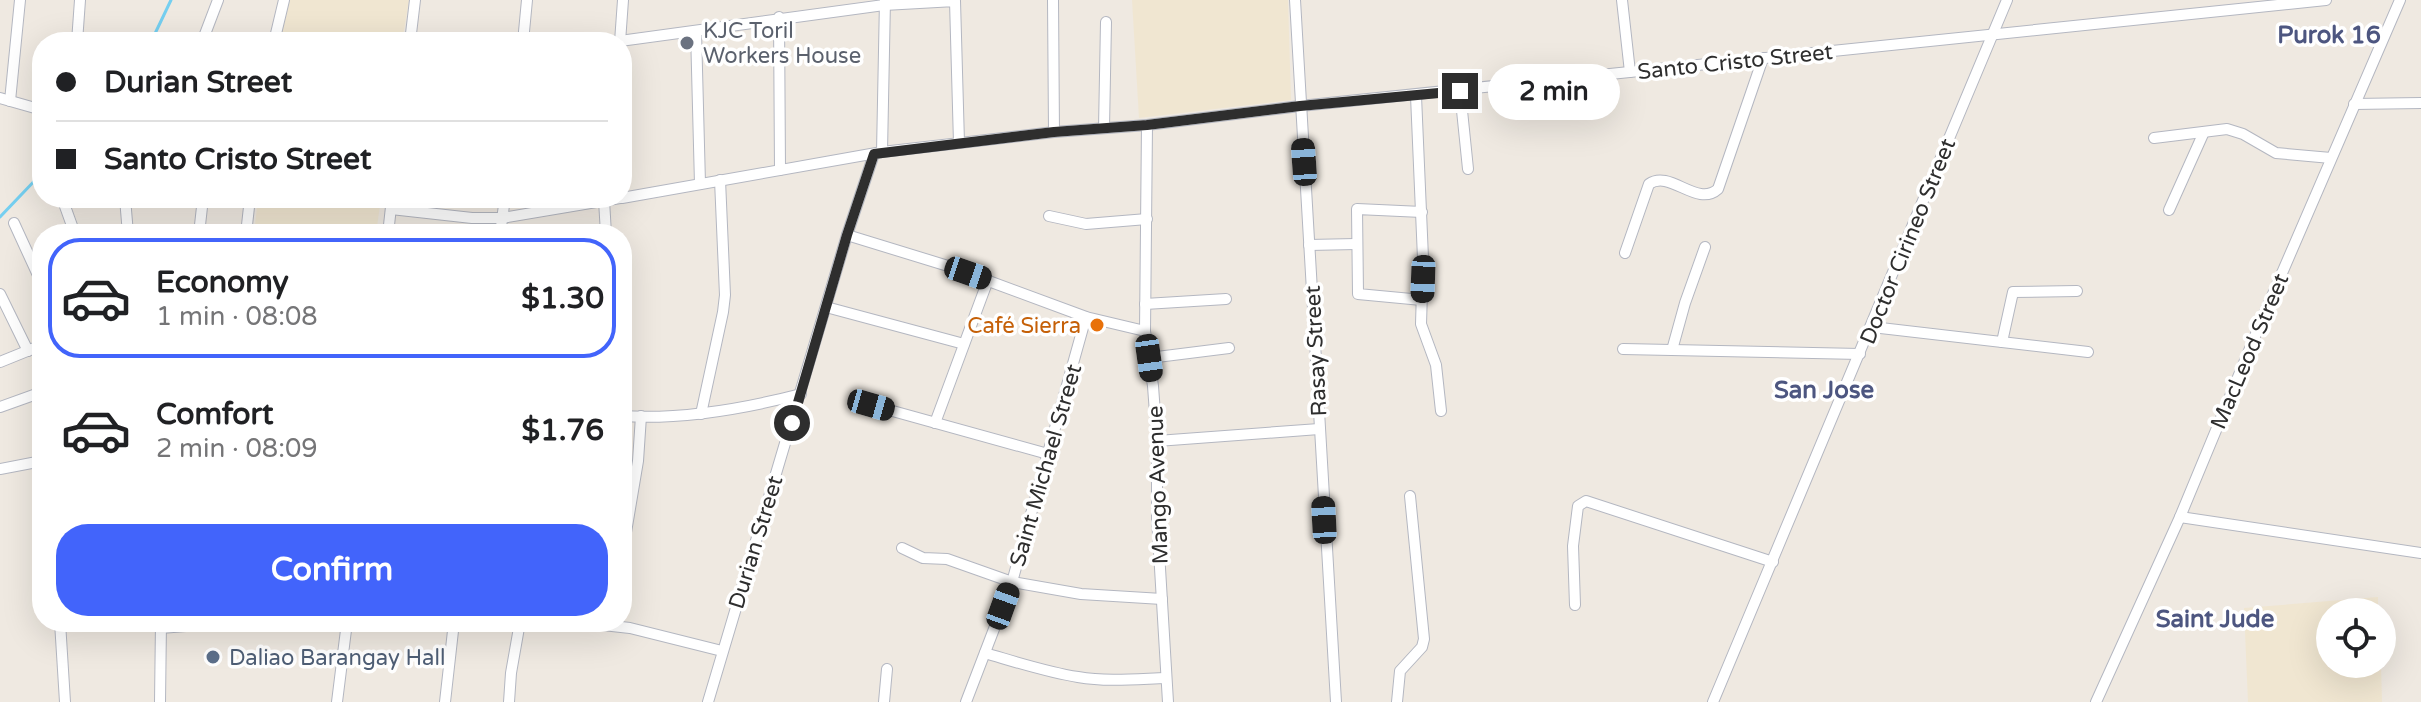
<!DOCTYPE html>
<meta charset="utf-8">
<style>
:root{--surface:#fff;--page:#f2f2f2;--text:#202124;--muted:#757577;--line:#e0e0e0;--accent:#4264fb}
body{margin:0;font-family:"Varela Round",sans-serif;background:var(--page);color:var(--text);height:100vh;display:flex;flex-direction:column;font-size:30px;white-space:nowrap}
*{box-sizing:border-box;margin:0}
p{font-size:26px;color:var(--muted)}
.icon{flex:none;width:44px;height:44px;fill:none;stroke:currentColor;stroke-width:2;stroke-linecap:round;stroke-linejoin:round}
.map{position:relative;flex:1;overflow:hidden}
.panel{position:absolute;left:32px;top:224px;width:600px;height:408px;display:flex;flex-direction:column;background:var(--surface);border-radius:32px;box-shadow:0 8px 32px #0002}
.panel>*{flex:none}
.top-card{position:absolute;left:32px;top:32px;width:600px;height:176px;border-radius:32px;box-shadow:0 8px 32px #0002;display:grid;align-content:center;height:176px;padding:0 24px;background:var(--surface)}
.controls{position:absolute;left:2316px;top:598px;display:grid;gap:16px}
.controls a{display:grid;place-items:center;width:80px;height:80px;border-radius:50%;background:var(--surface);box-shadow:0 8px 32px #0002;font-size:40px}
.end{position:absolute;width:36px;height:36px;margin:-18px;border:10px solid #2e2e2e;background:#fff;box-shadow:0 0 0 4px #fff}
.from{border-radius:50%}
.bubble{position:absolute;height:56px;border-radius:28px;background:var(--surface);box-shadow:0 8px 32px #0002;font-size:26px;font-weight:700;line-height:56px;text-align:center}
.car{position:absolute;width:24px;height:48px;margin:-24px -12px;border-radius:10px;box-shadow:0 0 6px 2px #0007;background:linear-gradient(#222 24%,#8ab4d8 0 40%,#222 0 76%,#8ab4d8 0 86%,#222 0)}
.top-card b{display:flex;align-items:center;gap:28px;height:76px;font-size:30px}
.top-card b+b{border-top:2px solid var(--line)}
.top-card i{width:20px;height:20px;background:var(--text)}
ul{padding:14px 0 0;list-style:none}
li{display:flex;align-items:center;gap:24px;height:120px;margin:0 16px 12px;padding:0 8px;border:4px solid transparent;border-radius:32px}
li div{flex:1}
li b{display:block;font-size:30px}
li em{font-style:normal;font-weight:700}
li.selected{border-color:var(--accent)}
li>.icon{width:72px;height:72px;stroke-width:1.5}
.button{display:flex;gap:16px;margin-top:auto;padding:16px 24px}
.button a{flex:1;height:92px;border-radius:32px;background:var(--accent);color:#fff;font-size:32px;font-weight:700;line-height:92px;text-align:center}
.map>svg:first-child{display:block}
.education{fill:#f0e6d1}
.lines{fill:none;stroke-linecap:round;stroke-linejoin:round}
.stream{stroke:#75cff0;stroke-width:3}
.minor-casing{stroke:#b4b7c1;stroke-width:12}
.minor{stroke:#fff;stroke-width:10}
.route{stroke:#2e2e2e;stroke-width:10}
.worship-dot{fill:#6b7280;stroke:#fff;stroke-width:3}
.food-dot{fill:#e8710a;stroke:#fff;stroke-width:3}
.service-dot{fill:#5c6f8a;stroke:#fff;stroke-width:3}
.labels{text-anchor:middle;stroke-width:7;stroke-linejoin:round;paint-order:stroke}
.worship-label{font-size:22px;fill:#5b616d;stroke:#fff;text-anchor:start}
.street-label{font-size:22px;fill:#2e2e2e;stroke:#fff}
.food-label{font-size:22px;fill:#c56008;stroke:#fff;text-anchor:end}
.service-label{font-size:22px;fill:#4e5e75;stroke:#fff;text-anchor:start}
.neighbourhood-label{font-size:24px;font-weight:bold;fill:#4d5680;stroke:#fff}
</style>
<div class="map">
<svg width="2421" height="702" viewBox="0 0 2421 702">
<rect width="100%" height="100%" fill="#efe9e1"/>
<!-- education -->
<g class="education">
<path d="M289 0H409L402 42H280Z"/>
<path d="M1132 0H1288L1291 100 1139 118Z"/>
<path d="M258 198H381L376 234H254Z"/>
<path d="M2378 597V612H2330V664H2381L2382 702H2248L2244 608Z"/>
</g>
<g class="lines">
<!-- stream -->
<g class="stream">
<path d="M151 42 171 0"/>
<path d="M0 217 42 173"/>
</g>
<defs>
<g id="minor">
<path d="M1053 0 1054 132"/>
<path d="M1295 0 1336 702"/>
<path d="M1622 0 1630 72"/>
<path d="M779 17 780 170"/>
<path d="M696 31 700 184"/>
<path d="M620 41 884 5 955 1 959 143"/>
<path d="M77 42 80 0"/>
<path d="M202 42 218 0"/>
<path d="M274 42 284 0"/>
<path d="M410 42 415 0"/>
<path d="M523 42 527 0"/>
<path d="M620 42 623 0"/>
<path d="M1460 91 1468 169"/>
<path d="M1416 96 1423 258 1421 324 1436 365 1441 411"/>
<path d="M0 98 42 110"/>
<path d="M10 101 20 0"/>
<path d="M2354 104 2421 103"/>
<path d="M1147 125 1145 331 1153 386 1157 441V518L1168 702"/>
<path d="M1104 128 1106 22"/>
<path d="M2154 138 2227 129 2243 134 2276 153 2331 158"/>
<path d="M882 152 885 0"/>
<path d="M62 198 75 234"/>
<path d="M125 198 128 234"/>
<path d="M622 198 882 152 1054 132 1147 125 1300 106 2326 0"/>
<path d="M604 200 606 234"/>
<path d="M391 209 472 218H502L620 198"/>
<path d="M2169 210 2204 132"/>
<path d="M1422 212 1357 209 1358 294 1422 300"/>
<path d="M1049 216 1086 224 1147 219"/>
<path d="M14 223 42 284"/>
<path d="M199 234 203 198"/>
<path d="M246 234 250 198"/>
<path d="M388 234 392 198"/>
<path d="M500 234 505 198"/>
<path d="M847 235 948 266 1086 317 1145 331"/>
<path d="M1309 245 1356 244"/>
<path d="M1625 253 1649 184C1670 169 1697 208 1718 189L1763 58"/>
<path d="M0 294 28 351"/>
<path d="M1145 304 1226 299"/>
<path d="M826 307 964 344"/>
<path d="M1872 327 2088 352"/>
<path d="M2002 342 2013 292 2077 291"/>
<path d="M1623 349 1860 354"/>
<path d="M1672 350 1685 303 1705 247"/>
<path d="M1149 358 1229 348"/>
<path d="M0 362 42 345"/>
<path d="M871 405 1048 454"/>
<path d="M0 407 42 392"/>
<path d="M701 414 723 312 725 295 720 180"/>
<path d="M622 416C682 420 743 409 801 394"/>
<path d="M935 423 988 280"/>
<path d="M1157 441 1319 429"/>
<path d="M0 469 42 461"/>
<path d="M2180 517 2421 553"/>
<path d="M902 548 923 558 947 559 1012 582 1081 594 1162 599"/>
<path d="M622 556 638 461 641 416"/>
<path d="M1575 605 1573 546 1578 506 1586 501 1773 562"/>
<path d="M60 622 65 702"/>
<path d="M576 622 630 628 722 651"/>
<path d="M161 628 235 622"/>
<path d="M985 653C1016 662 1046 672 1078 677 1107 682 1137 679 1166 678"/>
<path d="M160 702 161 622"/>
<path d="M337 702 347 622"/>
<path d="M445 702 454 622"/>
<path d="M509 702 511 673 520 622"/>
<path d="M708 702 847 235 874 154"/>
<path d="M884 702 887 669"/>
<path d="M966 702 1012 582 1086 317"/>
<path d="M1397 702 1400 671 1422 647 1424 639 1410 496"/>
<path d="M1713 702 2007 0"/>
<path d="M2096 702 2180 517 2263 317 2400 0"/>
</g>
</defs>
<!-- minor casing -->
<use href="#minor" class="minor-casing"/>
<!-- minor -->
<use href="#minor" class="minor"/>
</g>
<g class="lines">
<!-- route -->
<path class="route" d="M792 423 847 235 874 154 1054 132 1147 125 1300 106 1460 91"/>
</g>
<!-- markers -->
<circle class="worship-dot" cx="687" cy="43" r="8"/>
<circle class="food-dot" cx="1097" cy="325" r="8"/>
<circle class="service-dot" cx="213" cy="657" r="8"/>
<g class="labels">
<!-- worship labels -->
<g class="worship-label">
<text x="703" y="38">KJC Toril<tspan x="703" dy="25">Workers House</tspan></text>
</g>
<!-- street labels -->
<g class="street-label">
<text transform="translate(1735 61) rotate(-6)" y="8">Santo Cristo Street</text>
<text transform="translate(1907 241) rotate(-68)" y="8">Doctor Cirineo Street</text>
<text transform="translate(1315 351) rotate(-93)" y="8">Rasay Street</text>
<text transform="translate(2249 351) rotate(-67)" y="8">MacLeod Street</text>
<text transform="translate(1045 465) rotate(-74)" y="8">Saint Michael Street</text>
<text transform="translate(1157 485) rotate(-92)" y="8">Mango Avenue</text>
<text transform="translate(755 542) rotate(-73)" y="8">Durian Street</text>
</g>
<!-- food labels -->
<g class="food-label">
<text x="1081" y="333">Café Sierra</text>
</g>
<!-- service labels -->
<g class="service-label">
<text x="229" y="665">Daliao Barangay Hall</text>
</g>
<!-- neighbourhood labels -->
<g class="neighbourhood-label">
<text x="2329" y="43">Purok 16</text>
<text x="1824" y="398">San Jose</text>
<text x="2215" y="627">Saint Jude</text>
</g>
</g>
</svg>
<div class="controls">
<a><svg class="icon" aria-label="locate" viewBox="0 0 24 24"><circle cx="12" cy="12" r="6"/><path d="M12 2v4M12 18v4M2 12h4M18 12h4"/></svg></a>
</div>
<i class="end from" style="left:792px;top:423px"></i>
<i class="end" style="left:1460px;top:91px"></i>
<div class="bubble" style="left:1488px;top:64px;width:132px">2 min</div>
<i class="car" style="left:1304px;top:162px;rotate:356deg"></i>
<i class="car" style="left:968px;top:273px;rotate:109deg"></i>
<i class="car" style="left:1423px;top:279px;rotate:182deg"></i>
<i class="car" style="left:1149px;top:358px;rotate:172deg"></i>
<i class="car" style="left:871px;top:405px;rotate:106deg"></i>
<i class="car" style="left:1324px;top:520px;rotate:357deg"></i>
<i class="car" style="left:1003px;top:606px;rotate:20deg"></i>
<div class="top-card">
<b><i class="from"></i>Durian Street</b>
<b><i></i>Santo Cristo Street</b>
</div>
<section class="panel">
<ul>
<li class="selected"><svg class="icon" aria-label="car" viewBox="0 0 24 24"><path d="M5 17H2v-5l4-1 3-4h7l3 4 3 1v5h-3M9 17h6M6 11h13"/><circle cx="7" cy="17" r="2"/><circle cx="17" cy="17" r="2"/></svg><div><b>Economy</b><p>1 min · 08:08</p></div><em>$1.30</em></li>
<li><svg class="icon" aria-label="car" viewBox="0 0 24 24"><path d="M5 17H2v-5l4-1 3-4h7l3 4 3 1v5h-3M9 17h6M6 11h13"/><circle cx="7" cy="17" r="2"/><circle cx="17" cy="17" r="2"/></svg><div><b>Comfort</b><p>2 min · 08:09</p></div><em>$1.76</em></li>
</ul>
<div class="button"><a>Confirm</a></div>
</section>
</div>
